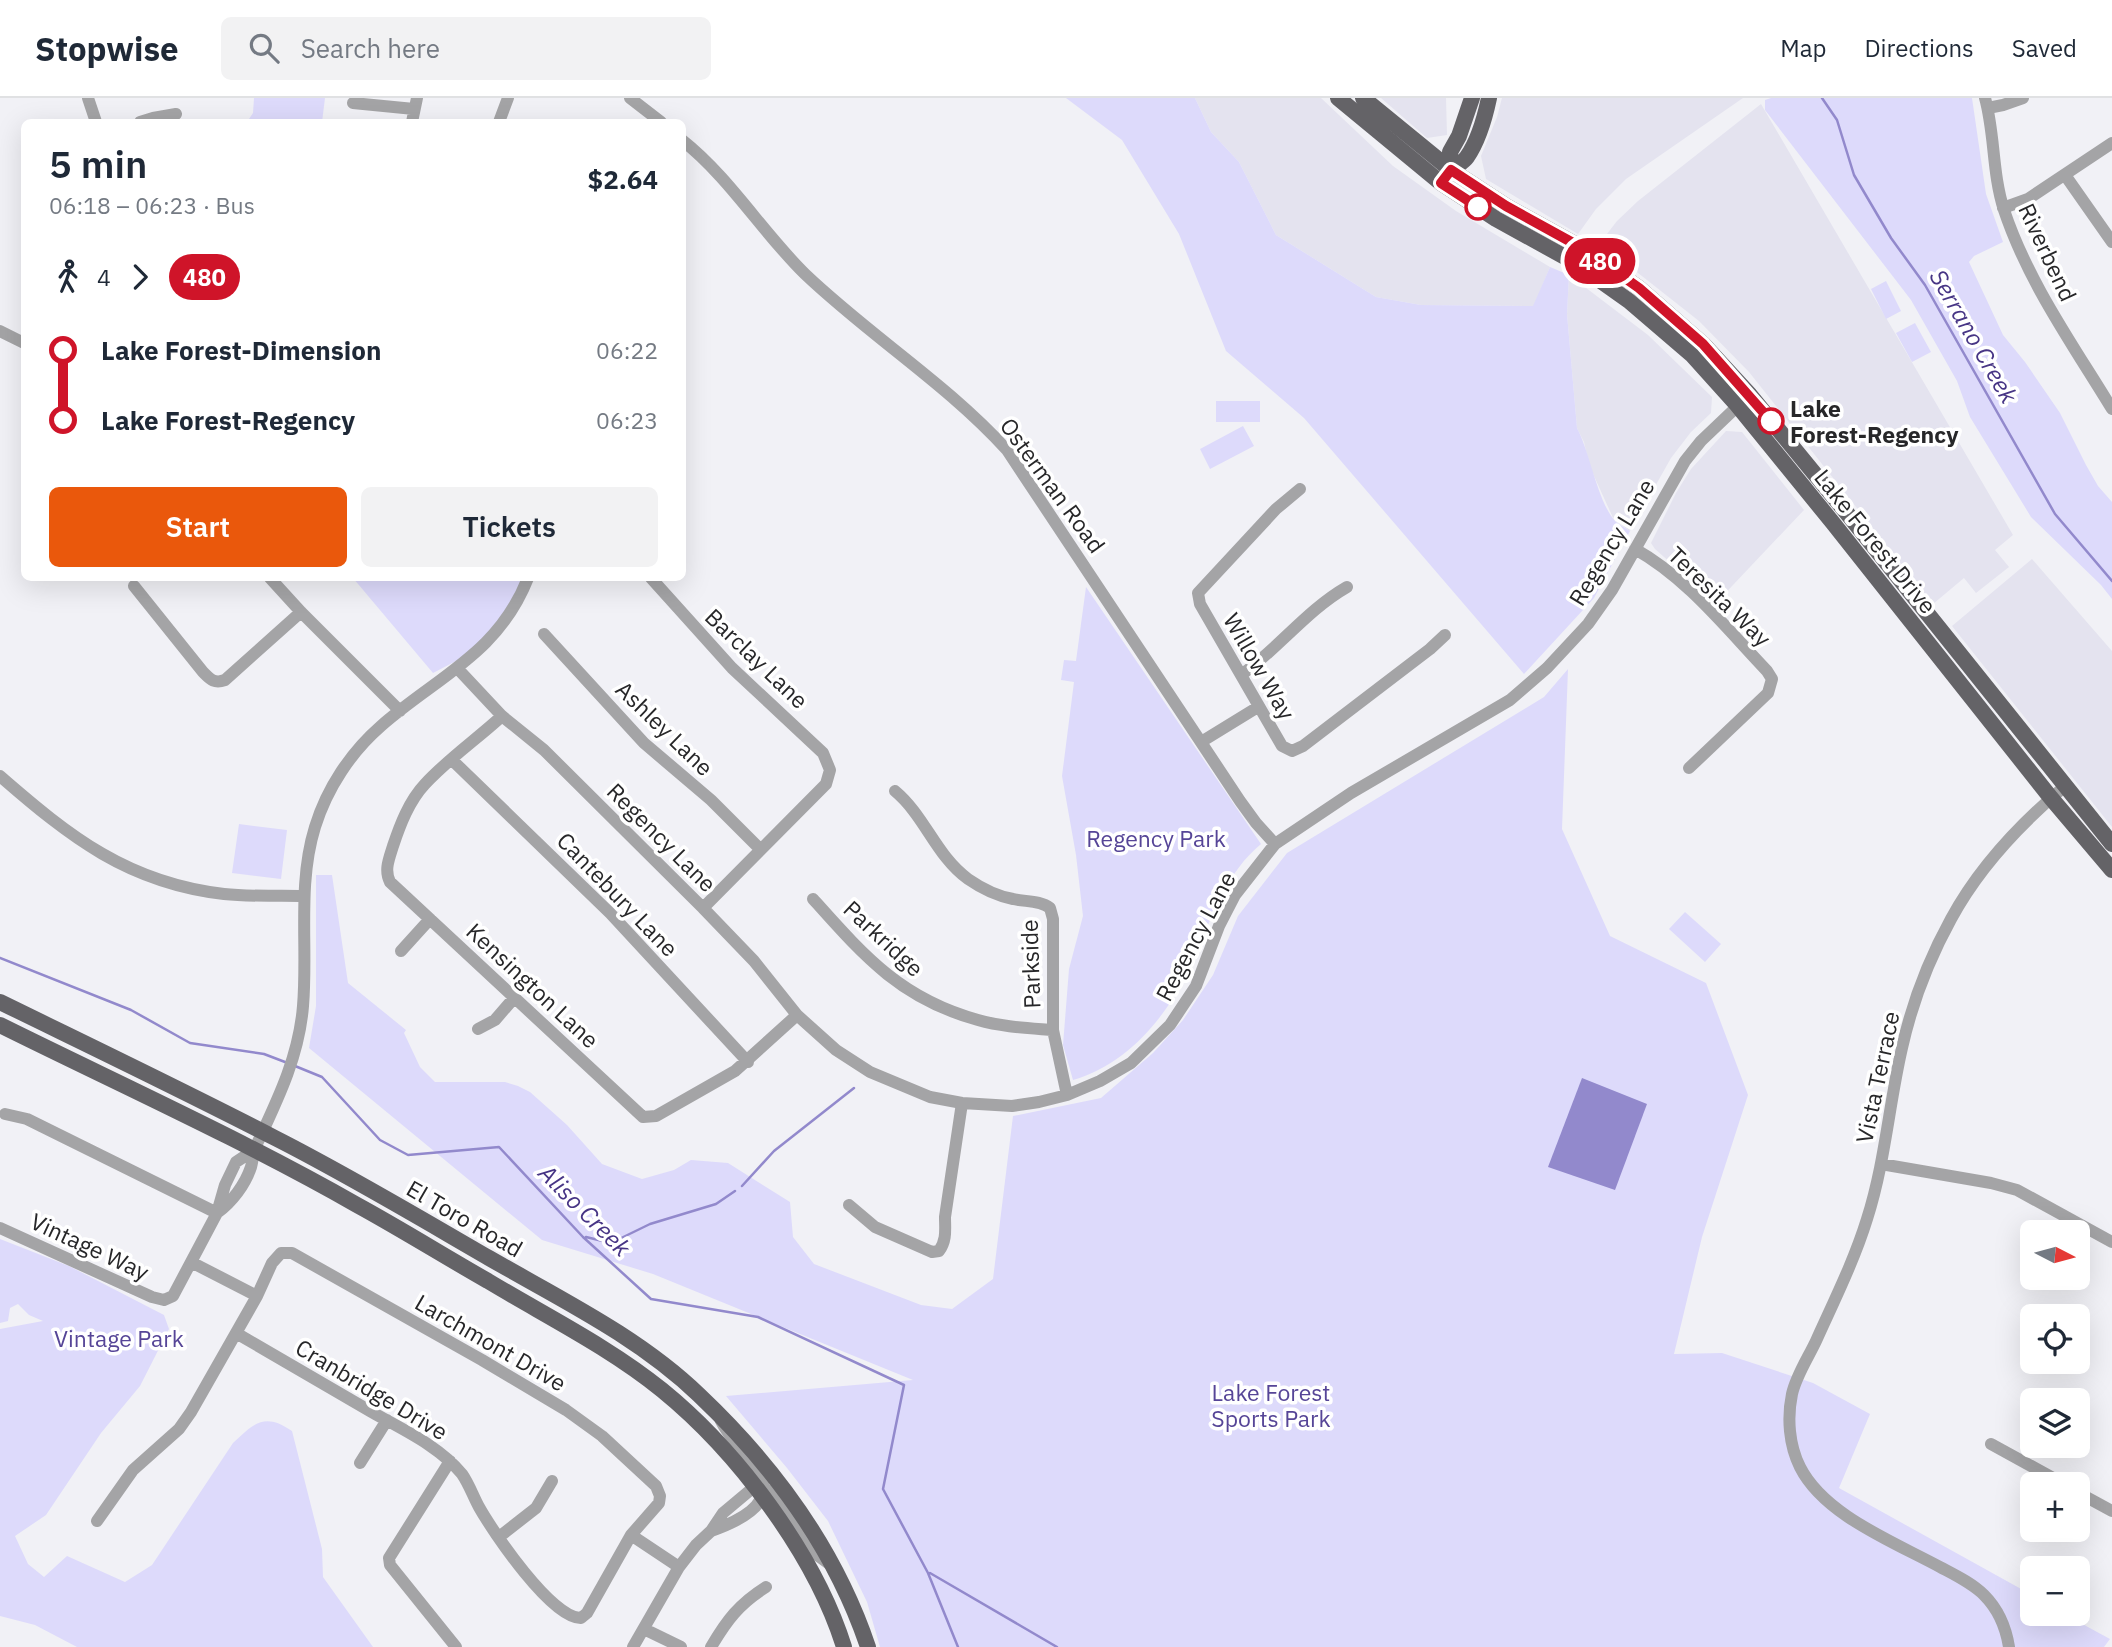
<!DOCTYPE html>
<meta charset="utf-8">
<style>
:root{--surface:#fff;--page:#f2f2f3;--text:#1f2937;--muted:#747a83;--line:#e0e1e3;--accent:#ea580c}
body{margin:0;font-family:"IBM Plex Sans",sans-serif;background:var(--page);color:var(--text);height:100vh;display:flex;flex-direction:column;font-size:26px;white-space:nowrap}
*{box-sizing:border-box;margin:0}
p{font-size:23px;color:var(--muted)}
.icon{flex:none;width:38px;height:38px;fill:none;stroke:currentColor;stroke-width:2;stroke-linecap:round;stroke-linejoin:round}
.map{position:relative;flex:1;overflow:hidden}
.side{position:absolute;left:21px;top:21px;width:665px;height:462px;display:flex;flex-direction:column;background:var(--surface);border-radius:10px;box-shadow:0 7px 28px #0002}
.side>*{flex:none}
.badge{padding:0 14px;border-radius:23px;font-size:24px;line-height:46px}
.needle{width:46px;rotate:96deg}
.tools{position:absolute;left:2020px;top:1122px;display:grid;gap:14px}
.tools a{display:grid;place-items:center;width:70px;height:70px;border-radius:10px;background:var(--surface);box-shadow:0 7px 28px #0002;font-size:35px}
.map>.badge{position:absolute;translate:-50% -50%;box-shadow:0 0 0 4px #fff}
.legs{display:flex;align-items:center;gap:10px;height:77px;padding:0 28px;font-size:23px}
.legs p{margin-inline-start:auto}
.overview{display:flex;align-items:center;justify-content:space-between;height:119px;padding:0 28px}
h1{font-size:38px;font-weight:600;line-height:52px}
.cta{display:flex;gap:14px;margin-top:auto;padding:14px 28px}
.cta a{flex:1;height:80px;border-radius:10px;background:var(--accent);color:#fff;font-size:28px;font-weight:600;line-height:80px;text-align:center}
.cta a+a{background:var(--page);color:var(--text)}
ul{padding:0 28px;list-style:none}
li{display:flex;align-items:center;gap:24px;height:70px;font-size:26px}
li i{display:grid;place-items:center;width:10px;height:100%;margin:0 9px;background:currentColor}
li i::after{content:'';width:18px;height:18px;margin:-9px;border:5px solid;border-radius:50%;background:var(--surface)}
li p{margin-inline-start:auto}
li:first-child i{background:linear-gradient(#0000 50%,currentColor 0)}
li:last-child i{background:linear-gradient(currentColor 50%,#0000 0)}
header{display:flex;align-items:center;gap:42px;box-sizing:border-box;height:98px;padding:0 35px;background:var(--surface);border-bottom:2px solid var(--line)}
header strong{font-size:33px}
nav{display:flex;gap:38px;margin-inline-start:auto;font-size:24px}
.search{width:490px;height:63px;background:var(--page);display:flex;align-items:center;gap:18px;box-sizing:border-box;padding:0 24px;border-radius:10px;color:var(--muted);font-size:26px}
.map>svg:first-child{display:block}
</style>
<header>
<strong>Stopwise</strong>
<div class="search"><svg class="icon" aria-label="search" viewBox="0 0 24 24"><circle cx="10" cy="10" r="6"/><path d="M15 15l6 6"/></svg>Search here</div>
<nav><a>Map</a><a>Directions</a><a>Saved</a></nav>
</header>
<div class="map">
<svg width="2112" height="1549" viewBox="0 0 2112 1549">
<rect width="100%" height="100%" fill="#f1f1f6"/>
<path fill="#e4e3ef" d="M1195,0H1321L1393,68L1456,113L1550,169L1534,208L1421,207L1376,199L1276,137L1239,64L1211,34Z
M1381,0H1446L1447,37L1427,40Z
M1502,0H1743L1626,81L1596,111L1578,136L1486,81L1481,58L1497,19Z
M1761,6L2013,437L1995,452L2009,469L1976,495L1964,480L1933,506L1749,274L1699,223L1600,145L1617,123L1638,103Z
M1569,177L1648,237L1712,299L1711,315L1691,334L1671,360L1630,433L1614,422L1589,367L1584,344L1577,330L1567,216Z
M1726,333L1742,334L1804,412L1716,505L1655,451L1651,445L1676,395L1691,371Z
M2032,461L2112,553V729L1952,528Z"/>
<path fill="#dddafb" d="M254,0H325L322,24H247L253,15Z
M1066,0H1195L1211,34L1239,64L1276,137L1376,199L1421,207L1533,208L1550,169L1569,177L1567,216L1577,330C1590,354 1598,406 1616,424C1620,427 1625,430 1630,433L1594,500L1524,576L1304,320L1226,253L1179,136L1122,42Z
M1771,0H1972L1986,96L2003,144L1974,158L1969,164L2003,237L2025,264L2060,315L2086,367L2098,388L2112,404V501L2101,487L2031,419L1970,319L1957,283L1911,202L1765,12V2Z
M1886,183L1901,213L1886,221L1871,191Z
M1915,225L1931,254L1912,264L1896,235Z
M1216,303H1260V324H1216Z
M1243,328L1254,348L1210,371L1200,351Z
M353,480H528L483,549L433,575Z
M1086,489L1261,746C1227,774 1213,816 1196,856C1173,911 1132,965 1073,982L1063,947L1069,871L1083,818L1076,757L1062,678L1074,584L1061,582L1064,562L1076,563Z
M1568,571L1562,731L1610,838L1706,885L1748,997L1702,1139L1674,1256L1722,1255L1813,1285L1870,1316L1839,1390L2032,1497V1516H2064L2110,1541L2104,1549H880L867,1504L828,1423L787,1370L726,1298L913,1282L653,1176L542,1142L309,950L316,908V777H332L348,885L406,932L404,935L420,969L435,984H505L518,988L530,994L567,1027L602,1066L642,1081L674,1072L691,1062L728,1065L790,1104L793,1139L814,1166L921,1207L952,1211L993,1181L1013,1018L1101,1000L1153,955L1183,922L1213,877L1238,818L1287,755L1544,599Z
M239,726L287,732L281,781L232,775Z
M1685,814L1721,846L1705,864L1669,831Z
M0,1141L69,1168L164,1217L169,1231L140,1288L101,1335L46,1417L15,1438L28,1466L44,1479L67,1458L125,1484L152,1467L233,1345C254,1325 265,1314 292,1333L322,1451L323,1479L373,1549H77L35,1527L0,1518V1231L43,1223L29,1217L18,1206L10,1210L8,1223L0,1225Z"/>
<path fill="#9289cc" d="M1582,980L1647,1006L1615,1092L1548,1069Z"/>
<g fill="none" stroke-linecap="round" stroke-linejoin="round">
<path stroke="#9289cc" stroke-width="2.5" d="M1822,0L1837,22L1854,77L1891,140L1925,187L2055,416L2112,483
M0,860L131,912L190,945L264,956L285,964
M295,968L322,979L380,1042L408,1057L499,1049L583,1139L651,1201L758,1219L904,1287L883,1391L928,1475L958,1549
M742,1088L774,1053L854,990
M586,1139L611,1145L650,1126L716,1106L735,1093
M930,1475L1057,1549"/>
<path stroke="#a4a4a6" stroke-width="12" d="M88,0L96,24
M630,0L661,24
M1985,0C1995,36 1992,75 2004,112C2028,184 2073,247 2112,311
M353,5L414,11
M1988,10L2003,7L2023,0
M140,24L153,20L176,16
M412,24L417,0
M499,24L508,0
M682,42C730,80 762,134 805,176C870,238 947,286 1007,352L1240,703L1256,725L1275,746
M2065,77L2112,144
M2003,110L2028,101L2112,45
M0,233L24,245
M1300,391L1276,411L1198,495L1200,506L1282,648L1292,653L1303,648L1430,551L1445,537
M1635,451C1687,480 1726,530 1767,573L1772,581L1768,595L1689,670
M270,480L301,514L400,613
M651,480L732,570L823,655L830,672L826,686L703,810
M134,488L203,574C210,581 214,586 225,582L301,514
M544,536L644,645L711,702L760,751
M458,571L502,618L544,652L703,810L754,863L797,917L836,952L870,974L930,999L962,1005L1012,1008L1039,1004L1067,997L1100,983L1131,965L1170,927L1196,888L1219,828L1235,797L1275,746L1351,695L1510,602L1547,570L1588,526L1612,492L1685,363L1701,343L1743,303
M1241,577C1279,550 1307,512 1347,489
M502,618C477,641 448,661 425,686C409,703 400,727 393,748C389,761 384,772 390,784L643,1019L656,1018L735,973L797,917
M1201,644L1258,609
M452,662L610,815L748,964
M0,678C70,739 128,785 224,796C250,799 278,797 304,798
M895,693C925,718 936,758 968,781C981,790 997,798 1013,801C1025,804 1040,802 1050,810L1053,821V932L1067,997
M813,801C864,858 901,901 978,922C1002,929 1028,930 1053,932
M401,853L430,821
M478,931L495,922L514,900
M5,1016L27,1021L217,1115
M1881,1066L1991,1085L2017,1092L2112,1144
M849,1107L875,1129L932,1154L939,1153C947,1142 945,1131 945,1119L962,1005
M217,1115C232,1104 245,1087 251,1069C253,1062 253,1055 256,1048C277,1003 299,959 303,908C308,849 297,787 315,729C327,690 351,654 381,628C438,578 498,556 528,480
M0,1130L152,1199L164,1202L173,1198L217,1115L225,1087L236,1064L254,1052
M191,1164L257,1198
M1991,1346L2064,1386
M450,1363L389,1460L390,1467L456,1549
M360,1365L387,1322
M2077,1394L2112,1413
M97,1423L133,1372L179,1331L191,1314L257,1198L272,1165L281,1155H292L482,1262L566,1312L602,1338L656,1388L660,1398L659,1405L631,1437L587,1515L581,1520C552,1521 493,1434 479,1409C473,1398 469,1386 462,1376C438,1347 401,1331 370,1313C325,1287 281,1261 236,1235
M711,1433C734,1425 777,1407 760,1376C749,1356 731,1344 721,1323
M631,1437L679,1469
M499,1439L536,1410L552,1383
M644,1531L681,1549
M633,1549L679,1469L696,1447L711,1433L723,1415L754,1389L771,1393L785,1408L814,1455L832,1468
M711,1549C727,1522 739,1506 766,1489
M2009,1549C2006,1530 1999,1512 1984,1497C1972,1485 1955,1477 1940,1469C1894,1444 1824,1417 1800,1369C1789,1347 1787,1320 1792,1296C1796,1278 1808,1260 1816,1243C1834,1203 1854,1163 1867,1121C1885,1065 1889,1006 1902,950C1912,905 1929,861 1951,821C1978,771 2020,726 2064,689"/>
<path stroke="#646367" stroke-width="16" d="M1338,0L1441,85L1496,121L1574,164L1629,203L1692,257L1737,307L1833,425L2051,700L2112,772
M1363,0L1451,72L1506,108L1584,151L1639,190L1703,246L1750,297L1846,414L2112,746
M1451,72L1450,54L1459,38L1472,0
M1447,77C1452,69 1462,66 1467,59C1478,43 1485,19 1489,0
M0,904C92,949 184,993 275,1040C348,1077 418,1119 489,1160C560,1201 639,1239 699,1297C773,1367 835,1451 868,1549
M0,927C119,986 241,1041 357,1107C401,1131 444,1158 488,1183C546,1218 609,1249 662,1292C737,1353 815,1456 844,1549"/>
</g>
<g fill="none" stroke-linecap="round" stroke-linejoin="round">
<defs>
<path id="line-1" d="M1478,109L1441,85L1451,72L1506,108L1584,151L1639,190L1703,246L1771,323"/>
</defs>
<use href="#line-1" stroke="#fff" stroke-width="16"/>
<use href="#line-1" stroke="#cf1429" stroke-width="10"/>
</g>
<g fill="#fff" stroke="#cf1429" stroke-width="3.5">
<circle cx="1478" cy="109" r="12"/>
<circle cx="1771" cy="323" r="12"/>
</g>
<g text-anchor="middle" dominant-baseline="central" stroke-width="7" stroke-linejoin="round" paint-order="stroke">
<g font-size="23" fill="#272729" stroke="#fff">
<text transform="translate(2048 154) rotate(65)">Riverbend</text>
<text transform="translate(1053 387) rotate(54)">Osterman Road</text>
<text transform="translate(1876 443) rotate(51)">Lake Forest Drive</text>
<text transform="translate(1611 444) rotate(-59)">Regency Lane</text>
<text transform="translate(1720 498) rotate(44)">Teresita Way</text>
<text transform="translate(757 560) rotate(44)">Barclay Lane</text>
<text transform="translate(1260 568) rotate(60)">Willow Way</text>
<text transform="translate(665 630) rotate(44)">Ashley Lane</text>
<text transform="translate(662 739) rotate(45)">Regency Lane</text>
<text transform="translate(618 796) rotate(46)">Cantebury Lane</text>
<text transform="translate(1195 838) rotate(-62)">Regency Lane</text>
<text transform="translate(884 840) rotate(43)">Parkridge</text>
<text transform="translate(1030 866) rotate(-92)">Parkside</text>
<text transform="translate(533 887) rotate(43)">Kensington Lane</text>
<text transform="translate(1877 979) rotate(-78)">Vista Terrace</text>
<text transform="translate(465 1120) rotate(30)">El Toro Road</text>
<text transform="translate(90 1148) rotate(25)">Vintage Way</text>
<text transform="translate(491 1244) rotate(30)">Larchmont Drive</text>
<text transform="translate(372 1291) rotate(31)">Cranbridge Drive</text>
</g>
<g font-size="23" font-weight="bold" fill="#272729" stroke="#fff" text-anchor="start">
<text x="1790" y="310">Lake<tspan x="1790" dy="26">Forest-Regency</tspan></text>
</g>
<g font-size="23" fill="#564597" stroke="#fff">
<text x="1156" y="740">Regency Park</text>
<text x="119" y="1240">Vintage Park</text>
<text x="1271" y="1294">Lake Forest<tspan x="1271" dy="26">Sports Park</tspan></text>
</g>
<g font-size="24" font-style="italic" fill="#473585" stroke="#fff">
<text transform="translate(1974 238) rotate(60)">Serrano Creek</text>
<text transform="translate(585 1112) rotate(45)">Aliso Creek</text>
</g>
</g>
</svg>
<div class="tools">
<a><svg class="needle" viewBox="-14 -14 28 28"><path d="M0-13l5 13h-10z" fill="#e53935"/><path d="M0 13l5-13h-10z" fill="#747a83"/></svg></a>
<a><svg class="icon" aria-label="locate" viewBox="0 0 24 24"><circle cx="12" cy="12" r="6"/><path d="M12 2v4M12 18v4M2 12h4M18 12h4"/></svg></a>
<a><svg class="icon" aria-label="layers" viewBox="0 0 24 24"><path d="M12 4l9 5-9 5-9-5zM3 14l9 5 9-5"/></svg></a>
<a>+</a>
<a>−</a>
</div>
<b class="badge" style="left:1600px;top:163px;background:#cf1429;color:#fff">480</b>
<section class="side">
<div class="overview"><div><h1>5 min</h1><p>06:18 – 06:23 · Bus</p></div><b>$2.64</b></div>
<div class="legs"><svg class="icon" aria-label="walk" viewBox="0 0 24 24"><circle cx="13" cy="4" r="2"/><path d="M13 8l-2 6 4 7M11 14l-3 7M7 12l3-4h3l4 4"/></svg>4<svg class="icon" aria-label="forward" viewBox="0 0 24 24"><path d="M9 5l7 7-7 7"/></svg><b class="badge" style="background:#cf1429;color:#fff">480</b></div>
<ul>
<li><i style="color:#cf1429"></i><b>Lake Forest-Dimension</b><p>06:22</p></li>
<li><i style="color:#cf1429"></i><b>Lake Forest-Regency</b><p>06:23</p></li>
</ul>
<div class="cta"><a>Start</a><a>Tickets</a></div>
</section>
</div>
